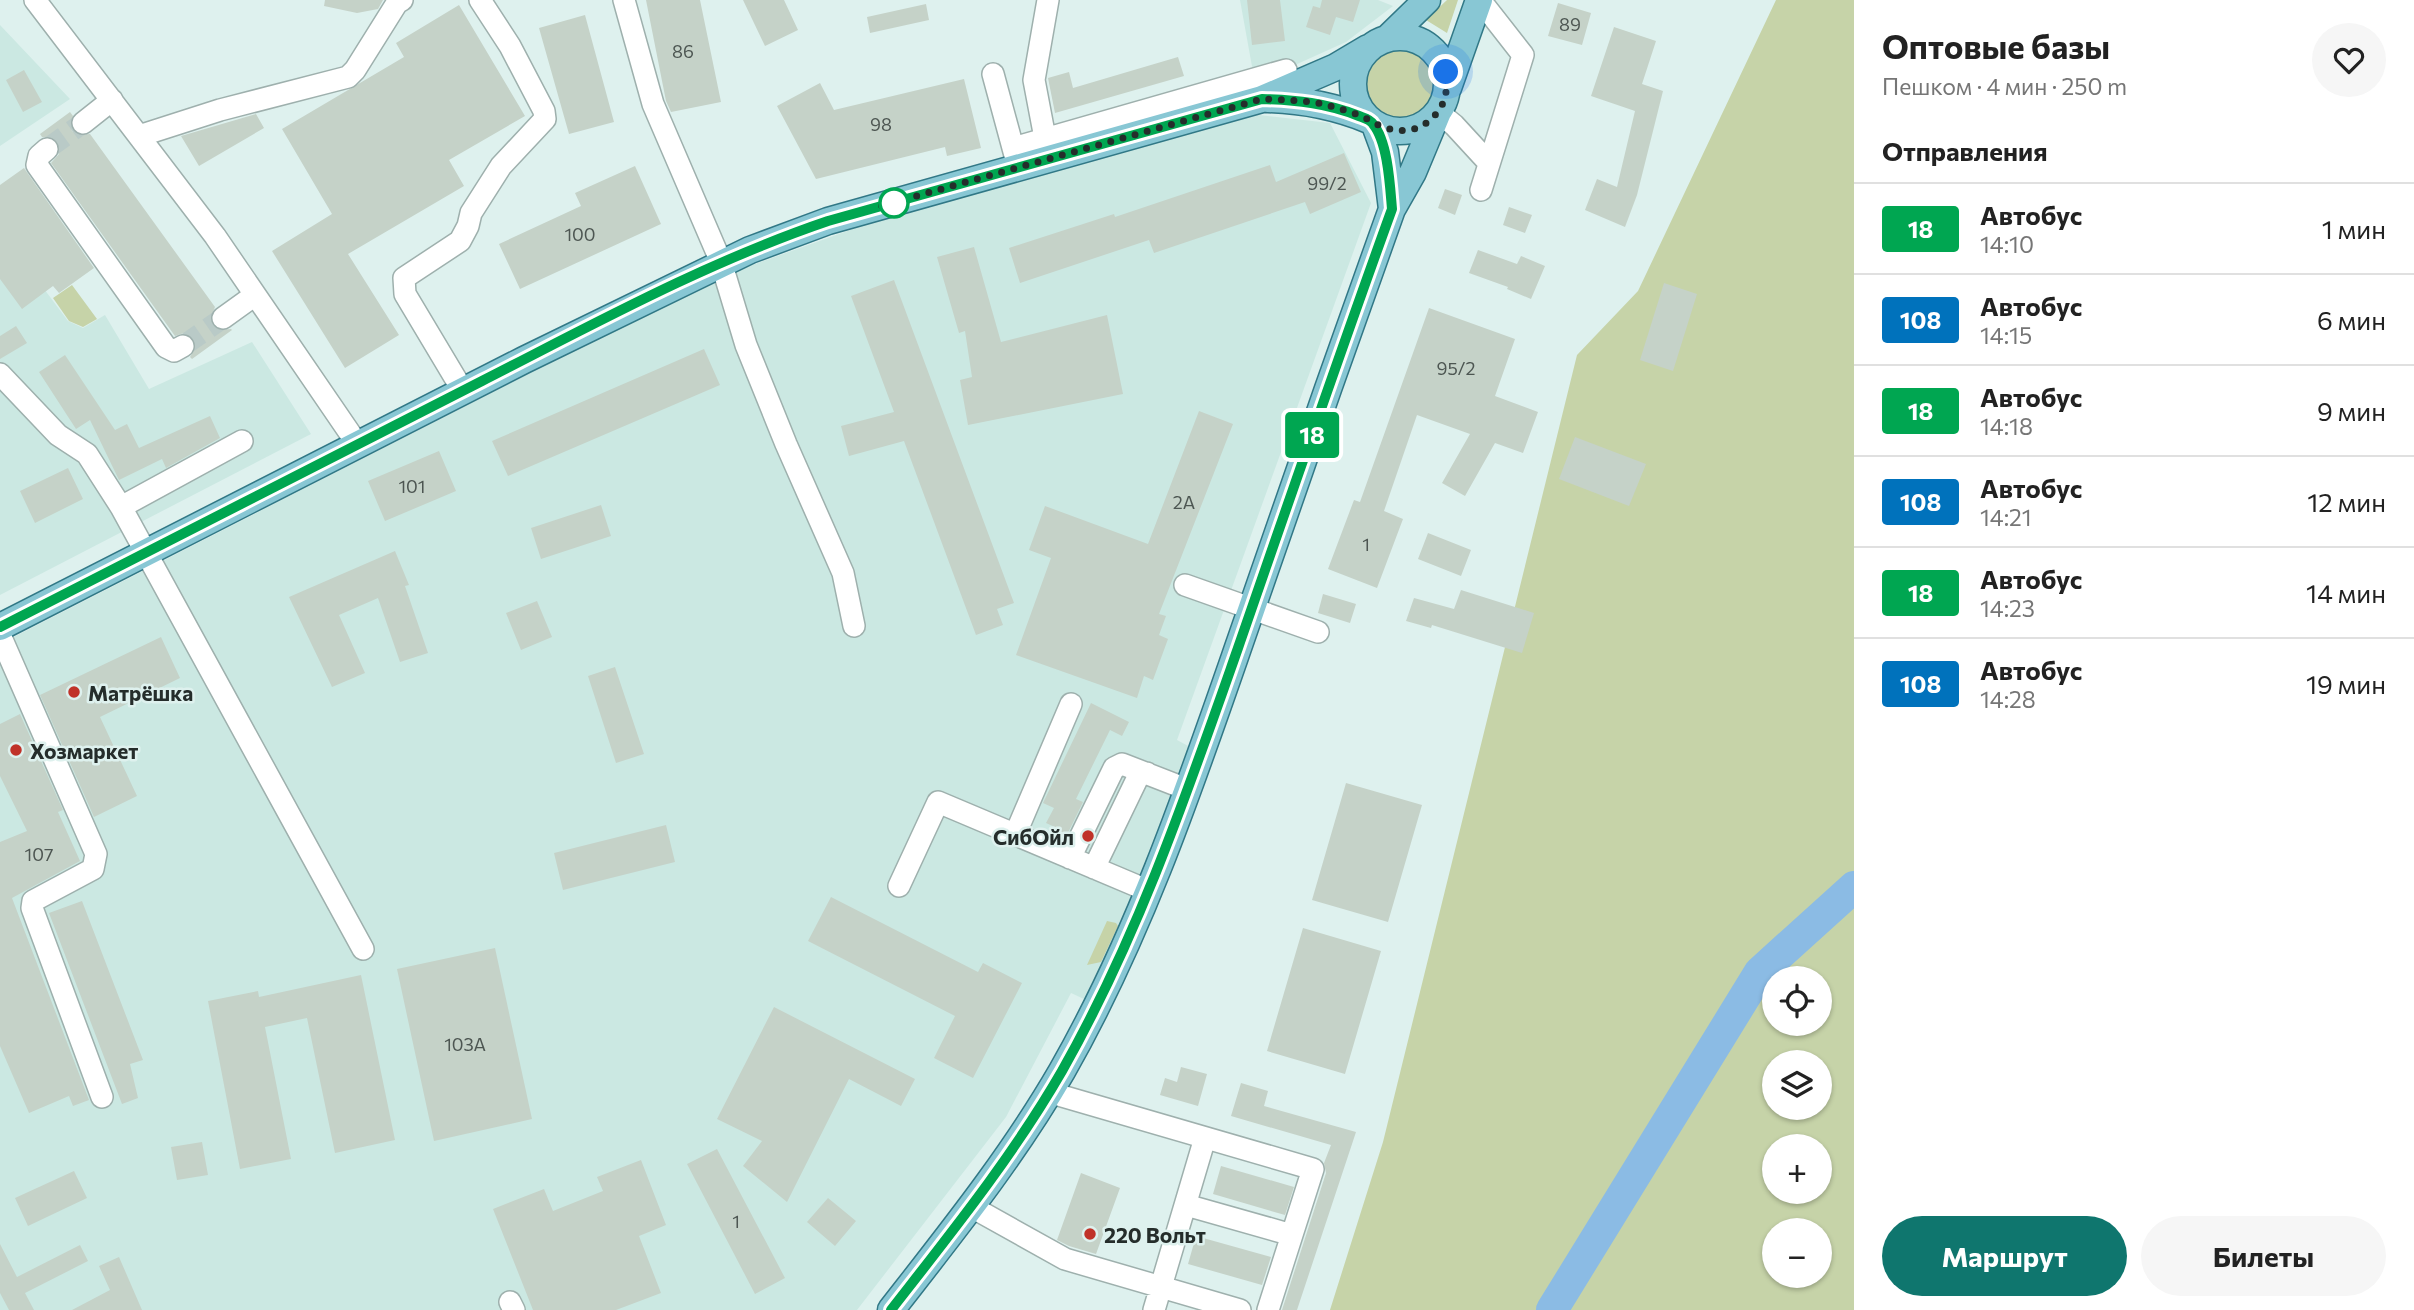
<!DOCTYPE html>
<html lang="ru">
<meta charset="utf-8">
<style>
:root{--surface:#fff;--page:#f6f6f6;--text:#222;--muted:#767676;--line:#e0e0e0;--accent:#0f766e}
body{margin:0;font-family:Commissioner,sans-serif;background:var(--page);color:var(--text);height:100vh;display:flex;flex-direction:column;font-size:26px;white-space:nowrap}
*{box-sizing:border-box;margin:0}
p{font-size:23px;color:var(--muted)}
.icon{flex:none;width:38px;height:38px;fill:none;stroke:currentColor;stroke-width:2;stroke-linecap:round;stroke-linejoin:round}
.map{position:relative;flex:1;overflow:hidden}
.sheet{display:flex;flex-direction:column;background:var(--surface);width:560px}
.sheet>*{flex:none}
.badge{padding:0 14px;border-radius:5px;font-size:24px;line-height:46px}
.fabs{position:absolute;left:1762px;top:966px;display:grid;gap:14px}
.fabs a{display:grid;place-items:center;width:70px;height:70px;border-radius:50%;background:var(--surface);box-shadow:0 2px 5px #0004;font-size:35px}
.you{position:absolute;width:35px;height:35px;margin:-18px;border:5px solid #fff;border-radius:50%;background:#1a73e8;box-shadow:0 0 0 10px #1a73e833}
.map>.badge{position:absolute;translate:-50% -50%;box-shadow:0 0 0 4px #fff}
h2{padding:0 28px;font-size:26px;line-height:63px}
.round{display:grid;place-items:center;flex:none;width:74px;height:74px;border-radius:37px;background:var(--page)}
.headline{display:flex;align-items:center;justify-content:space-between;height:119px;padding:0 28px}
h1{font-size:33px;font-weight:700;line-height:52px}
.button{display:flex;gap:14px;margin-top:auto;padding:14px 28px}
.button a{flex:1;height:80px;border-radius:42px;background:var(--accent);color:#fff;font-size:28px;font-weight:700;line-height:80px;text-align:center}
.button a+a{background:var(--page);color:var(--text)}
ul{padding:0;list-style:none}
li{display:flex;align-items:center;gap:21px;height:91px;padding:0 28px;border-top:2px solid var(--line)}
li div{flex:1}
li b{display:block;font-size:26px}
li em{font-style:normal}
li .badge{min-width:77px;font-weight:700;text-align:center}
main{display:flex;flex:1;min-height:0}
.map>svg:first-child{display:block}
</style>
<main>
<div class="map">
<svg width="1854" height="1310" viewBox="0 0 1854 1310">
<rect width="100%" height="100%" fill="#def1ee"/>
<path fill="#cbe8e2" d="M1240,0H1378L1393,6L1346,42L1255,83Z
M0,25L70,99L0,146Z
M1241,113L1330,123L1371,203L1177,740L1190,747L1176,786L1138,884L1102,964L1084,999L1071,993L1006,1117L857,1310H0V644L716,278L881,219Z
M0,230L68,321L83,328L105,315L149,389L252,342L311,434L0,595Z"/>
<path fill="#c6d3a8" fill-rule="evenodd" d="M1447,0H1458L1447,33L1426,20Z
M1776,0H1854V1310H1330L1383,1142L1577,355L1638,291ZM1774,978H1820V1024H1774ZM1774,1062H1820V1108H1774ZM1774,1146H1820V1192H1774ZM1774,1230H1820V1276H1774Z
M1365 86a35 35 0 1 1 70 0a35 35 0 1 1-70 0Z
M72,285L97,319L83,327L69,321L53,298Z
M1107,921L1116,923L1118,926L1101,962L1087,965Z"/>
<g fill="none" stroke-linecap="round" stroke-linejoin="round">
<path stroke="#8bbbe4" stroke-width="32" d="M1552,1310L1760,972L1854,887"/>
</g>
<path fill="#c5d2c8" d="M325,0H383L378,9L357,13L324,6Z
M646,0H700L721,102L671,112L666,101Z
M743,0H784L798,30L765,46Z
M1247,0H1280L1285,41L1252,45Z
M1322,0H1360L1353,22L1336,17L1330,35L1306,27L1313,6L1320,8Z
M1558,3L1591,13L1582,45L1548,36Z
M926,4L929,20L870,33L867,17Z
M459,5L525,116L449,160L464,186L348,254L399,335L345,368L272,251L332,214L282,129L404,57L396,43Z
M585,15L614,122L569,134L539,28Z
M1614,27L1656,41L1642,84L1663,91L1637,195L1625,227L1585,210L1597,179L1617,187L1635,111L1591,96Z
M1178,57L1184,76L1055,113L1048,78L1069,72L1073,88Z
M24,70L42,102L23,112L6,80Z
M964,79L981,148L947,156L945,147L816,179L777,106L820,83L834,110Z
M70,112L73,116L70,124L72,131L79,135L90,134L215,307L210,319L213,326L218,330L231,329L232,330L192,359L190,357L196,347L194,339L184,333L175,336L51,163L59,154L60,146L52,137H42L40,134Z
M256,114L264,128L199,166L181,136Z
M1344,153L1361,192L1310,214L1305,202L1154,253L1149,240L1020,283L1009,248L1114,214L1115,217L1270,165L1276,182Z
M635,166L661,224L520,289L499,244L581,206L575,193Z
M24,168L94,268L59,293L53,286L22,309L0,279V185Z
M1445,189L1462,195L1455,215L1438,208Z
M1509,207L1532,215L1525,233L1503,225Z
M974,247L1001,342L1107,315L1123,394L968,425L960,380L972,377L965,331L959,333L937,257Z
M1478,250L1517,264L1521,256L1545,266L1531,299L1507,289L1508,287L1469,273Z
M894,280L1014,603L997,609L1003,625L976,635L904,441L849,456L841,426L894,412L851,296Z
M1664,283L1697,294L1673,371L1640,360Z
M1429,308L1515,339L1495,396L1538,412L1523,453L1495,443L1465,496L1442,483L1470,434L1417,415L1384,511L1403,519L1377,588L1328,569L1354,500L1360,502Z
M16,326L27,343L0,359V336Z
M704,349L720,385L508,476L492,441Z
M65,355L115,430L127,424L139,448L210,416L220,438L166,468L162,459L119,480L90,420L76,429L39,372Z
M1199,411L1233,424L1159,614L1166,616L1159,635L1168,639L1153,680L1144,676L1137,698L1016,655L1051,558L1029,550L1045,506L1148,544Z
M1575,437L1646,464L1629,506L1559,479Z
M439,451L456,491L385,521L368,481Z
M68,468L83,499L35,523L20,491Z
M601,505L611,536L541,559L531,528Z
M1428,533L1471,550L1461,576L1418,559Z
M395,551L409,585L405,586L428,653L400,662L378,598L339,615L365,673L332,687L289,597Z
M1461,590L1534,613L1522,653L1432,625L1431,628L1406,621L1414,598L1454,609Z
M1323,594L1356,604L1350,623L1318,613Z
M537,601L552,637L521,650L506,613Z
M161,637L180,678L100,717L137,796L94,817L40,695Z
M615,667L644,754L616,763L588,676Z
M1091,703L1129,722L1122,736L1110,730L1076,799L1083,802L1064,841L1053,836L1057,828L1046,823L1054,808L1043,803Z
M20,714L63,810L58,812L80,861L12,898L89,1100L73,1106L69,1096L29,1113L0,1046V842L27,831L0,776V724Z
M1346,783L1422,805L1388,922L1312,900Z
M666,825L675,862L563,890L554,853Z
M831,897L978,972L983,963L1022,983L973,1078L934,1058L955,1016L808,941Z
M82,901L143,1060L130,1064L138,1098L122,1104L49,913Z
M1303,928L1381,951L1345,1074L1267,1051Z
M495,948L532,1119L434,1141L397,969Z
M361,975L395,1140L335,1153L307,1018L265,1027L291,1159L240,1169L208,1001L258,991L259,997Z
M774,1007L915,1079L901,1106L849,1079L787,1202L743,1166L762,1141L717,1119Z
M1181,1067L1207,1074L1198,1106L1160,1095L1165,1078L1177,1082Z
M1241,1083L1268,1091L1264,1106L1356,1132L1297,1310H1282L1326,1173L1324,1163L1331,1145L1231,1116Z
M202,1142L208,1175L177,1180L171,1147Z
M717,1149L785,1278L755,1294L687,1164Z
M641,1160L666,1225L639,1236L661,1293L616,1310H533L493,1209L544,1189L553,1211L603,1191L597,1177Z
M1221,1166L1294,1187L1285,1215L1213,1194Z
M74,1171L87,1198L28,1226L15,1198Z
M1081,1173L1120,1188L1096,1254L1069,1246L1057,1240Z
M828,1198L856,1221L835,1246L807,1222Z
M1196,1236L1271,1257L1262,1285L1188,1264Z
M0,1244L17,1277L80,1245L88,1261L25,1293L34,1310H9L0,1293Z
M119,1257L142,1310H72L110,1290L99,1266Z"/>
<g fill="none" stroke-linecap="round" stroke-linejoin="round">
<path stroke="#b9cac7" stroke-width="21" stroke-dasharray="21 10" stroke-linecap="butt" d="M47,149L83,123
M183,346L223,318"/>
<defs>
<path id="minor" d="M35,0L215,236L358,445
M624,0L653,104L721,262L746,345L786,444L843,573L854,626
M1480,0L1523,55L1481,190
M993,74L1016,159
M1438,112L1454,125L1489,163
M83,123L112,100
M139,136L220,110L348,77L355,70L397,3L402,0
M1045,138L1034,80L1048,0
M1013,148L1286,70
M47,149L39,156L37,165L166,347L174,351L183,346
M223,318L255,295
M0,374L58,435L87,454L121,507L363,949
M463,391L405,294L404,278L460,241L468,226L471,213L501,166L545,119L544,111L510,46L480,0
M121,507L242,441
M1185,585L1318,632
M0,635L96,854L93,869L33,901L32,908L102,1097
M1015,835L1071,704
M1070,858L1114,768L1122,764L1189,790
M1094,868L1139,775L1147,773
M899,886L938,802L1149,891
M1048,1092L1313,1169L1268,1310
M1186,1205L1292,1235
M970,1206L1065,1259L1240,1310
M510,1302L514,1310
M1154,1310L1205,1138"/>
<path id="major" d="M1353 84a47 47 0 1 1 94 0a47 47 0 1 1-94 0Z
M1389,37L1427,0
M1448,88L1479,0
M1268,99C1304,100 1335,106 1369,120
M1375,125L1385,152L1392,209
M0,627L524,360L750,250L828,221L1262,99L1336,67L1368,48
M891,1310C951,1233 1013,1156 1062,1071C1139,936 1189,789 1240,642C1290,497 1340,353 1392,209L1413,172L1438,112"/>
</defs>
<use href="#minor" stroke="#9eb0ad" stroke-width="24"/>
<use href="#major" stroke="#317886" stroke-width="29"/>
<use href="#minor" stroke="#fff" stroke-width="21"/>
<use href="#major" stroke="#88c7d4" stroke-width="26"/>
</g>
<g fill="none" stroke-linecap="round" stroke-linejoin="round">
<defs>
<path id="line" d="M0,627C161,545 321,463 482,381C594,324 707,262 828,221L1262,99C1296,100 1327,103 1359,116C1364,118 1370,119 1373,124C1388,142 1390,186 1392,209C1339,355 1289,501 1238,648C1187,793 1138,937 1062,1071C1013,1156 951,1233 891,1310"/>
</defs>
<use href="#line" stroke="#fff" stroke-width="16"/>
<use href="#line" stroke="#00a651" stroke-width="10"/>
<path stroke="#252d2b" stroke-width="7" stroke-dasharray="0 12.6" d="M894,203L881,206L1262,99C1284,100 1306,100 1327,105C1341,109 1356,113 1369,120C1389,132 1414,137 1433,117C1446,105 1448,89 1446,72"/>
</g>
<circle fill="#fff" stroke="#00a651" stroke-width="3.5" cx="894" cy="203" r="14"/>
<g fill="#c03229" stroke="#def1ee" stroke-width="2.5">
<circle cx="74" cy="692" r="7"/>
<circle cx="16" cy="750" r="7"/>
<circle cx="1088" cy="836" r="7"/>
<circle cx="1090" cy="1234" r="7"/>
</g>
<g text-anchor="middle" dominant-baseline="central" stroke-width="5" stroke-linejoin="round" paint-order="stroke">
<g font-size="18" fill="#4d5652">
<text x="1570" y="24">89</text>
<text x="683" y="51">86</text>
<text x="881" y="124">98</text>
<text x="1327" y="183">99/2</text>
<text x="580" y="234">100</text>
<text x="1456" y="368">95/2</text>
<text x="412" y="486">101</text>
<text x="1184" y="502">2А</text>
<text x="1366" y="544">1</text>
<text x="39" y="854">107</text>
<text x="465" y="1044">103А</text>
<text x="736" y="1221">1</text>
</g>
<g font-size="21" font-weight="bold" fill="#252d2b" stroke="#def1ee" text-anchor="start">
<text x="88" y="692">Матрёшка</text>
<text x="30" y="750">Хозмаркет</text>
<text x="1074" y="836" text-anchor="end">СибОйл</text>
<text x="1104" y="1234">220 Вольт</text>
</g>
</g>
</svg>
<div class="fabs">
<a><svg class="icon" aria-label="locate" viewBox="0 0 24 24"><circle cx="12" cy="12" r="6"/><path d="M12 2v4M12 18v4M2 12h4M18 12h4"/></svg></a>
<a><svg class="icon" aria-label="layers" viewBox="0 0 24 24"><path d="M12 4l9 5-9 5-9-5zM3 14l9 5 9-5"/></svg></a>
<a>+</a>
<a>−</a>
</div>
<div class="you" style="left:1446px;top:72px"></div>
<b class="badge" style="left:1312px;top:435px;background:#00a651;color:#fff">18</b>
</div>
<section class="sheet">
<div class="headline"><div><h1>Оптовые базы</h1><p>Пешком · 4 мин · 250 m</p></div><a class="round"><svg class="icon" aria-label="heart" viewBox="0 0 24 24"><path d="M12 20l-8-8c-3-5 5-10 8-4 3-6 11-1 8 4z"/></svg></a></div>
<h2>Отправления</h2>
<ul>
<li><span class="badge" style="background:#00a651;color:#fff">18</span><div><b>Автобус</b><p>14:10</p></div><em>1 мин</em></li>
<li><span class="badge" style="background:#0072bc;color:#fff">108</span><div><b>Автобус</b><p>14:15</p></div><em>6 мин</em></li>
<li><span class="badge" style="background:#00a651;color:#fff">18</span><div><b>Автобус</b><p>14:18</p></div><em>9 мин</em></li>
<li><span class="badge" style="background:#0072bc;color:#fff">108</span><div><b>Автобус</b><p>14:21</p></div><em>12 мин</em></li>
<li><span class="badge" style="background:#00a651;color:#fff">18</span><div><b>Автобус</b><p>14:23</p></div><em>14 мин</em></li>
<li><span class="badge" style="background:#0072bc;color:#fff">108</span><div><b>Автобус</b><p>14:28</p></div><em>19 мин</em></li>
</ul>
<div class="button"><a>Маршрут</a><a>Билеты</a></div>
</section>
</main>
